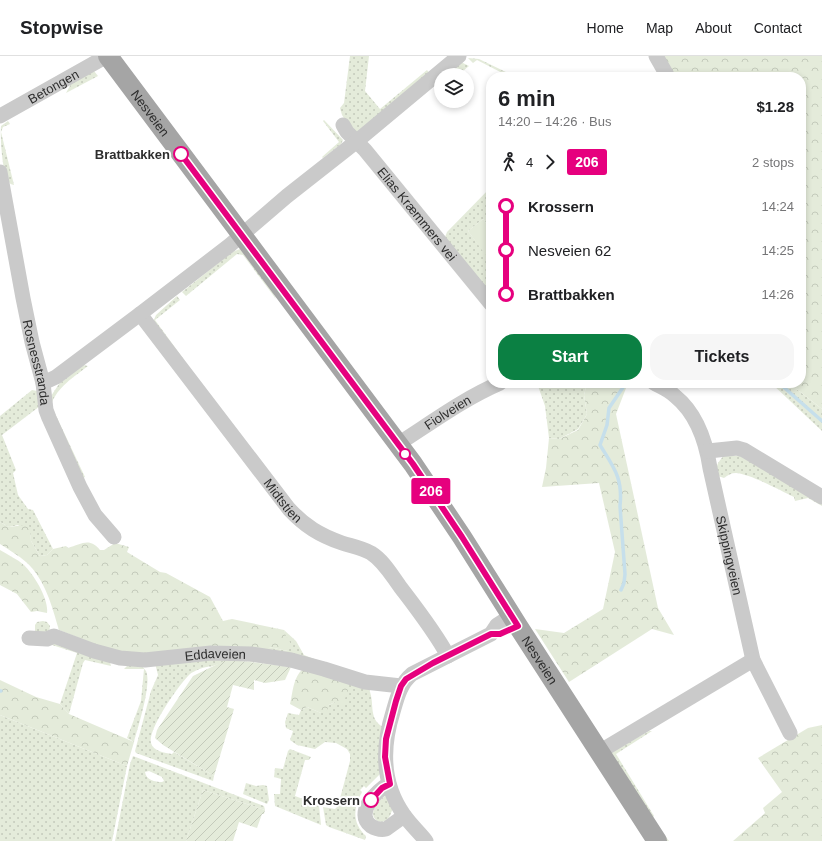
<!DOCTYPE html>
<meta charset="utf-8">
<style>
:root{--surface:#fff;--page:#f6f6f6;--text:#202124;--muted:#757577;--line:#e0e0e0;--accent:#0b8043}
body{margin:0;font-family:Helvetica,sans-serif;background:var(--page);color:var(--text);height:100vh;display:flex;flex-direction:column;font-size:15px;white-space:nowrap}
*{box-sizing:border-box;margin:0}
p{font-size:13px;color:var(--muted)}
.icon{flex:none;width:22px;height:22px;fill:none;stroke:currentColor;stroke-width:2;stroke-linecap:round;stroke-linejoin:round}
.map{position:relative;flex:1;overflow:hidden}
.side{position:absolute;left:486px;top:16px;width:320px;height:316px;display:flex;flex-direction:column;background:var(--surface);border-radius:16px;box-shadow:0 2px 6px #0003}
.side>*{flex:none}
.badge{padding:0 8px;border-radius:3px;font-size:14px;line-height:26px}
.tools{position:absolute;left:434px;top:12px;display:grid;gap:8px}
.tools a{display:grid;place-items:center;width:40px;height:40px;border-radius:50%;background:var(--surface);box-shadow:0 2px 6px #0003;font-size:20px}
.map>.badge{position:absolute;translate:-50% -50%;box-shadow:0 0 0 2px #fff}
.legs{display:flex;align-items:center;gap:6px;height:44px;padding:0 12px;font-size:13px}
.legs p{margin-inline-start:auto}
.head{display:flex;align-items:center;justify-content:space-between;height:68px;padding:0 12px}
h1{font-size:22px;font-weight:700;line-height:30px}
.button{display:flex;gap:8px;margin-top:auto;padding:8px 12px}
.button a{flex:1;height:46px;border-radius:16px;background:var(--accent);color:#fff;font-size:16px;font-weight:700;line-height:46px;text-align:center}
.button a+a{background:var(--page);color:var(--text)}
ul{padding:0 12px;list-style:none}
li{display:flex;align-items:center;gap:14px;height:44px;font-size:15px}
li i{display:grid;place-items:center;width:6px;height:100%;margin:0 5px;background:currentColor}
li i::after{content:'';width:10px;height:10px;margin:-5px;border:3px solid;border-radius:50%;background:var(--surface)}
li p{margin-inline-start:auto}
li:first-child i{background:linear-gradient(#0000 50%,currentColor 0)}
li:last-child i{background:linear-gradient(currentColor 50%,#0000 0)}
header{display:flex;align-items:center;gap:24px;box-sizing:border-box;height:56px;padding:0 20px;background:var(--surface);border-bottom:1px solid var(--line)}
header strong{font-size:19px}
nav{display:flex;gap:22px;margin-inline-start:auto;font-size:14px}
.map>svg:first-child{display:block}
</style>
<header>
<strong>Stopwise</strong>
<nav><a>Home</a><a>Map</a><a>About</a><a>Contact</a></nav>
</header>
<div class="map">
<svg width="822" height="785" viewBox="0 0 822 785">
<defs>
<pattern id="grass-dots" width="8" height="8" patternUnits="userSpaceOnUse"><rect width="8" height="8" fill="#e4ebda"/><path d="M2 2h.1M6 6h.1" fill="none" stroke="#c4cabb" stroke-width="1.8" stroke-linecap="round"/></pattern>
<pattern id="forest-crowns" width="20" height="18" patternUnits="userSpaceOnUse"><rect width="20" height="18" fill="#e4ebda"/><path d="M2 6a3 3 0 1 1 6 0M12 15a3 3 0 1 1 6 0" fill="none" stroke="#c4cabb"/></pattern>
<pattern id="garden-furrows" width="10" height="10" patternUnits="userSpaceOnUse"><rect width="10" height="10" fill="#e4ebda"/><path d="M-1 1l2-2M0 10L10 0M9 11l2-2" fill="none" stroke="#c4cabb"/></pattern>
</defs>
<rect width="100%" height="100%" fill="#fff"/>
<path fill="url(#grass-dots)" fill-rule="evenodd" d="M350,0H369L365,35L380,53L427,14L430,18L356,78L353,76L342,59L340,52L344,47Z
M468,2L479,3L516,21H510L477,4L473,7Z
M461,6L469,10L458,19H445Z
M94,15L98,20L66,37L71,28Z
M324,64L343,84L341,88L323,102L322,101L339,86L323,65Z
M8,65L10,68L3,71L1,76L14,129C11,128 10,128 9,126C2,118 0,80 1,70Z
M491,131V173L483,163L468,175L491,205V217L486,221L491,227V241L445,181L447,176Z
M240,193L272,234L276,243L243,199L237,198L186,240L182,236L232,196Z
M177,240L180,244L155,264L185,305L153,266L156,259Z
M83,309L88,310C74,321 57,331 51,349L85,421L81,423L51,354V340L59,328Z
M537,327H587L584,339L587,358L578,373L559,383L549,382L545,350Z
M771,327H789L822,353V375Z
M32,334L37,335L40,350L2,379L16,414L13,417L18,439L28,453L33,454L53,493L47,499L40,500L31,485L30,477L18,469L9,471L0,466V360Z
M725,399L740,400L822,447V450L808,442L795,445L794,441C780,434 750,418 736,417C731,417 728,419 724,422L718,420C714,412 718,405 725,399Z
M43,565L47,566L50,570L49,577L35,575V569L37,566Z
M284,574L296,585L304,599L347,616L247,591H269L288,595Z
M52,587L110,606L111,610L85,604L83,607L69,658L60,648L77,597L52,589Z
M228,599L293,611L234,604C226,605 220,608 213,610C211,611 209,610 207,611C203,611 194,615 190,618C180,627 147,674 151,687C153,695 165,697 172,698L174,696L214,720L213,725L136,697L135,695L151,635L158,619L155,607Z
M129,608L142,610C142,610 146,615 146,615C152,628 138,671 134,686L127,682L141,645L144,613H124Z
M345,623L368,631C376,646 367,662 383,671L381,717L366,732L364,730L360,734L362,736C353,752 352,767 366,780L365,784L329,771L326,769L323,751L335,753L338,750L350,705V698L347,693L336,687L325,686L315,693L297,689L290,684L293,675L286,672L285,666L288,657L299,659L301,654L307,651L321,657L329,649L335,646Z
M0,659L127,710L112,785H0Z
M649,675H652L616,698L654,760L652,762L669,785H664L611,700L612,696Z
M290,693L311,701L309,704H305L295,740L319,749L321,769L275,750L274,738H280L281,723L274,721L275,712L283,713L288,695Z
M133,700L264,750L265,754L203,734L186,785H115L130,708ZM149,715L162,721L164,725L162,726C155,726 146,724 145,716Z
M246,727L256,730L263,729L267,730L269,744L267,748L243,738Z
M386,739C388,743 391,747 392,751C393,752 392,755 391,757C386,773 367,765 375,751C377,746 382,743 386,739Z"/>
<path fill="url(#forest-crowns)" d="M661,0H822V353L789,327H801V21H673Z
M587,327H628L616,358L658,552L674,579L652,573L569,626L535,573L564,577L603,553L615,496L599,427L542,431L546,412L549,382L559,383L578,374L587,358L584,339Z
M0,466L9,471L24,469L30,471L31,485L40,500L47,499L53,493L66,490L68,492C81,488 90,481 100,494H104L115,487L129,491L127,496L160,516L166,517L210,541L223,565L232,563L284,574L286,580L290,586V591L288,595L269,591H256L127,601L59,574C52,550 45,523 26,506C18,499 9,494 0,488Z
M0,494C8,499 17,503 24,509C34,519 49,543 47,557L37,555L31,556L17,538L0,529Z
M303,613L345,623L348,635L342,650L335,646L329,649L326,657H321L307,651L301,654L290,648C293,636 293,621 303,613Z
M0,624L36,641L60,648L69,658L134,686L127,710L0,659Z
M822,669V785H733L765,757L763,752L782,736L758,702L808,672Z"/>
<path fill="url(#garden-furrows)" d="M233,604L291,611L285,624L265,627L254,624V634L233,629L227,651L234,653L214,720L163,689L155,682L157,674L193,620L224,605Z
M203,734L265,754L264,758H262L257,772L239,766L233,785H186Z"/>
<path fill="#e4ebda" d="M483,163L491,173L490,205L468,175Z"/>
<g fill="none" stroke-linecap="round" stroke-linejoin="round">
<path stroke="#c6dfeb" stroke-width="3.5" d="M779,327L822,365
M621,534L624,527L625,518L620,450C623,422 614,412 600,389L607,369L609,352L626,327
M0,635H1"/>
<g stroke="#cacaca" stroke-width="15">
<path d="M656,0L668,21"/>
<path id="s1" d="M0,60L107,0"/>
<path id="s2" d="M343,69L347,76L365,94L491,248"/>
<path id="s3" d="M0,116L23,242L32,286L43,327L46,354L49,362L80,431L95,459L114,481"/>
<path id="s4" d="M140,258L289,453C305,470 319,479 342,487C351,490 362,492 371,497C384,505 392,520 401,532C417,553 435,576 448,600"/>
<path d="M43,327L56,321L140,258L230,189L287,140L357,85L459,0"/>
<path id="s5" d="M654,327C661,331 669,334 675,340C696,357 706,386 710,412L753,604L790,677"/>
<path id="s6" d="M398,388C431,367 463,343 500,327"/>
<path d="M708,395L737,392L744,394L822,441"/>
<path id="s7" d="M29,582L47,583L54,580L94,595L120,602L145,604L211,597L251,598L291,604L324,613L365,626L401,630"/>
<path d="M599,696L753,604"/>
<path d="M389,728C377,734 354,757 371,770C376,773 381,774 386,773L404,760"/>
<path d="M426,785C419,776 410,768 404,759C382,728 382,691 393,656C397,642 400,628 412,618L491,578L497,569L511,560"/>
</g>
<path stroke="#a5a5a5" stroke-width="20" id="s8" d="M108,0L413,408L462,481L518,570L657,785"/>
</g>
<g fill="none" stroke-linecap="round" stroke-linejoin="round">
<defs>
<path id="line-1" d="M181,98L413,408L462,481L518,570L500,578H491L433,607L406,623L401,630L396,645L386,683L385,701L390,728L382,732L371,744"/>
</defs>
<use href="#line-1" stroke="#fff" stroke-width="9"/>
<use href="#line-1" stroke="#e6007e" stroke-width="6"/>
</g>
<g fill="#fff" stroke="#e6007e" stroke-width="2">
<circle cx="181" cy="98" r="7"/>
<circle cx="405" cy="398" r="5"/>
<circle cx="371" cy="744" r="7"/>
</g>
<g text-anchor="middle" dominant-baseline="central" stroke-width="4" stroke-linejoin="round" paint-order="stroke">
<g font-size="13" fill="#2d2d2d" stroke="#fff">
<text stroke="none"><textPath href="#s1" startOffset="61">Betongen</textPath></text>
<text stroke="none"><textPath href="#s8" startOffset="71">Nesveien</textPath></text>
<text stroke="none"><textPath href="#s2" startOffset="116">Elias Kræmmers vei</textPath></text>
<text stroke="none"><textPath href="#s3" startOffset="194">Rosnesstranda</textPath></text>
<text stroke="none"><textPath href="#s6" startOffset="59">Fiolveien</textPath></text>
<text stroke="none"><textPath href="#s4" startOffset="235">Midtstien</textPath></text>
<text stroke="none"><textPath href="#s5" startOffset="196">Skippingveien</textPath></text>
<text stroke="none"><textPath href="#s7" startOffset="191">Eddaveien</textPath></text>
<text stroke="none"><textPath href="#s8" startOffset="743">Nesveien</textPath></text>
</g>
<g font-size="13" font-weight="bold" fill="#2d2d2d" stroke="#fff" text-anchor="end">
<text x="170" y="98">Brattbakken</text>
<text x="360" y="744">Krossern</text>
</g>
</g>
</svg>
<div class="tools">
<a><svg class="icon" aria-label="layers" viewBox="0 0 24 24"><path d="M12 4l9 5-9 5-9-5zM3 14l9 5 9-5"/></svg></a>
</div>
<b class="badge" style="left:431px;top:435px;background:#e6007e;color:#fff">206</b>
<section class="side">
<div class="head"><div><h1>6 min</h1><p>14:20 – 14:26 · Bus</p></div><b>$1.28</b></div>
<div class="legs"><svg class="icon" aria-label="walk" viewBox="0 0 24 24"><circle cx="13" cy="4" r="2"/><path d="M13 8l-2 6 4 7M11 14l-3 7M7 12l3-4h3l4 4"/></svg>4<svg class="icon" aria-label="forward" viewBox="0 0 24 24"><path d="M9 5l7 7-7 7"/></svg><b class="badge" style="background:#e6007e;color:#fff">206</b><p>2 stops</p></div>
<ul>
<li><i style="color:#e6007e"></i><b>Krossern</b><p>14:24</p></li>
<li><i style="color:#e6007e"></i><span>Nesveien 62</span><p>14:25</p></li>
<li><i style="color:#e6007e"></i><b>Brattbakken</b><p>14:26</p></li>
</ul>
<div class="button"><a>Start</a><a>Tickets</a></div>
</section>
</div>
